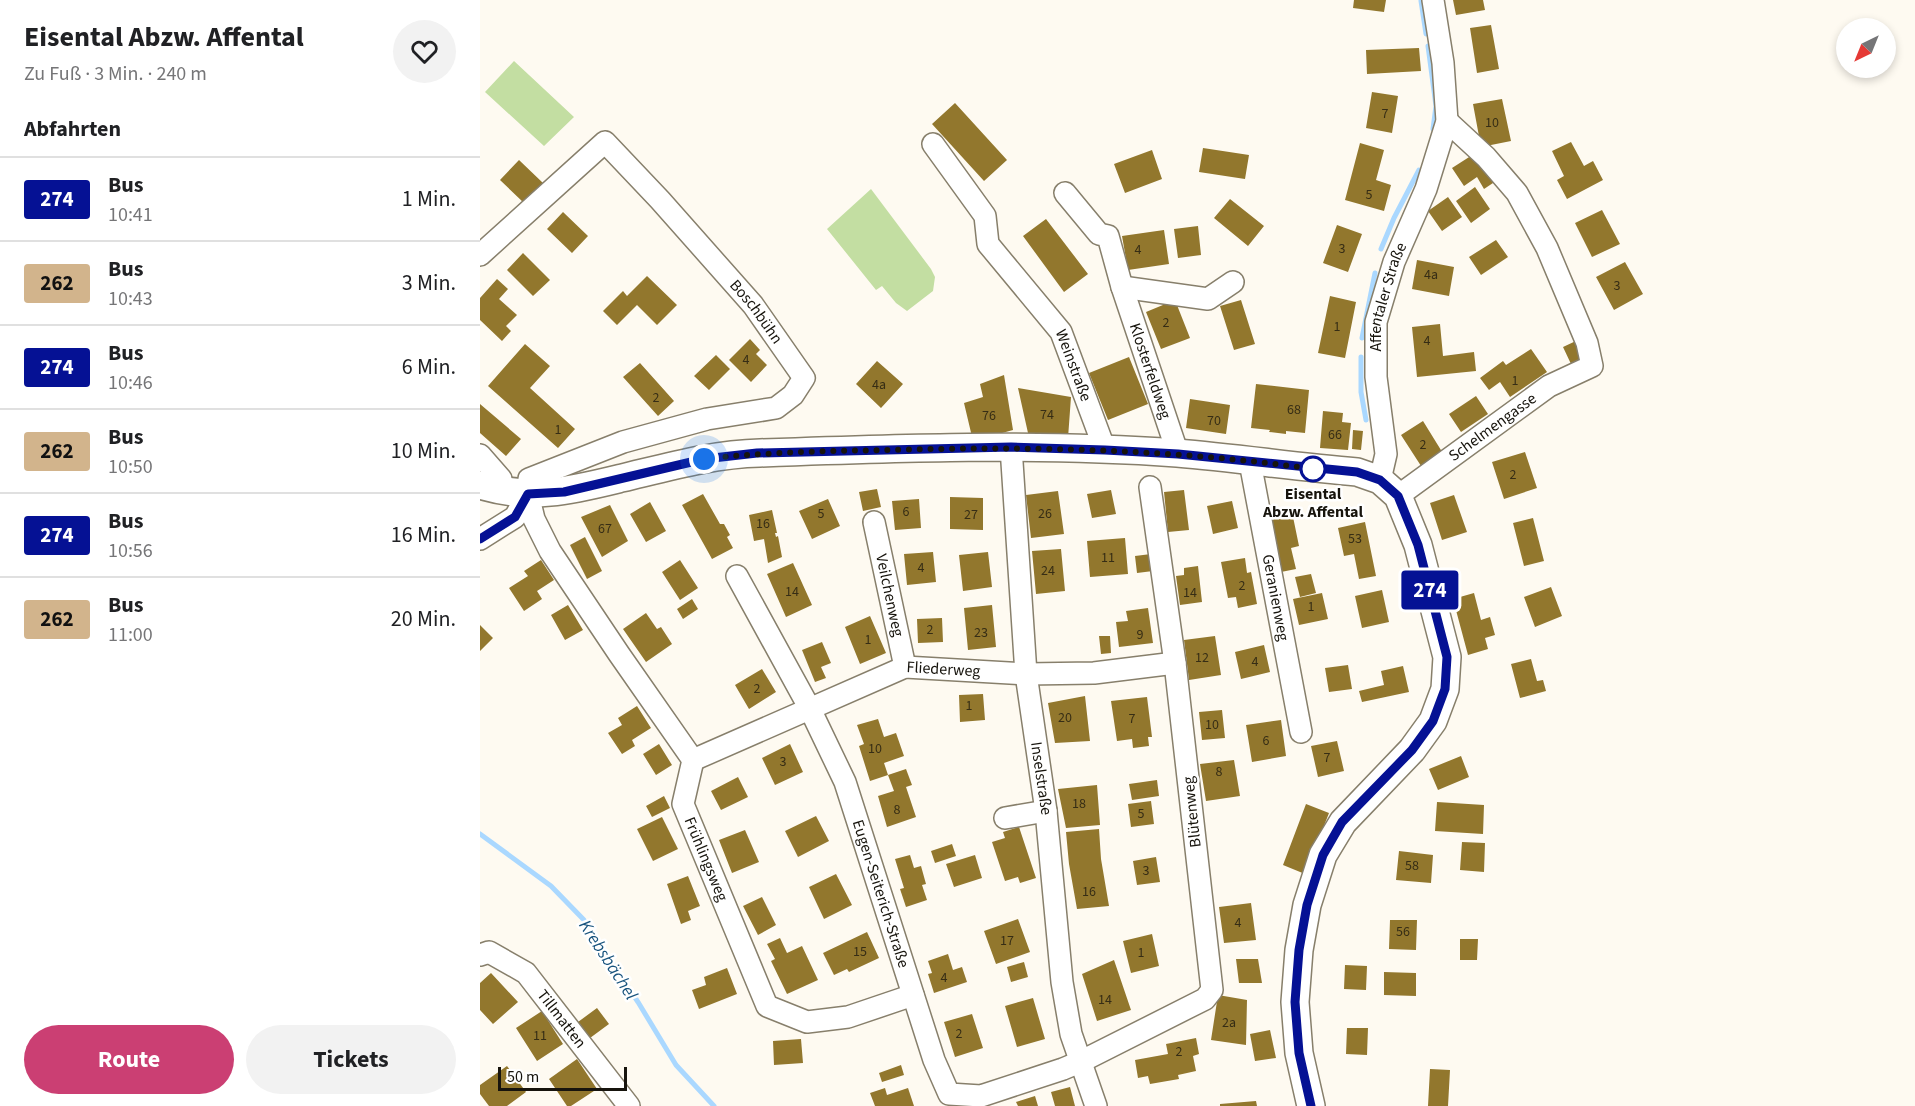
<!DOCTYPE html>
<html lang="de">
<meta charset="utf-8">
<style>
:root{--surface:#fff;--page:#f2f2f2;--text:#202124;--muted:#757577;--line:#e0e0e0;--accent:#cb3f73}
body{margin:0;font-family:"Source Sans 3",sans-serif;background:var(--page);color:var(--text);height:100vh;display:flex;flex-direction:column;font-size:22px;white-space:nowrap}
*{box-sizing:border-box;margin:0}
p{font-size:20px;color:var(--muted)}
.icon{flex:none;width:33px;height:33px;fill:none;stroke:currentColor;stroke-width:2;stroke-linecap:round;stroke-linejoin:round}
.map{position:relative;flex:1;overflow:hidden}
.side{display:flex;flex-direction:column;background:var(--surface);width:480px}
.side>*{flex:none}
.badge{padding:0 12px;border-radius:4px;font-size:21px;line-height:39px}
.needle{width:39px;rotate:223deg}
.controls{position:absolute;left:1356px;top:18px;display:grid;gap:12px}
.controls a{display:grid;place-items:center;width:60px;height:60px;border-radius:50%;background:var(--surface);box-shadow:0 3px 9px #0003;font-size:30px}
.scale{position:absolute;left:18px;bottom:15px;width:129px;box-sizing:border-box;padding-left:6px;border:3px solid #17140d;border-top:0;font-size:16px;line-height:21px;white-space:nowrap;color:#17140d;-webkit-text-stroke:4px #fff;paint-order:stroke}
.you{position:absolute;width:30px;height:30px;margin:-15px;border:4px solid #fff;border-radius:50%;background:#1a73e8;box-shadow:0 0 0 9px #1a73e833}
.map>.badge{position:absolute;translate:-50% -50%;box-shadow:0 0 0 3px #fff}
h2{padding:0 24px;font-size:22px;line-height:54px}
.round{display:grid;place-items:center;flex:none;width:63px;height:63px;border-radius:32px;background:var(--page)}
.summary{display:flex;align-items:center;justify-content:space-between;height:102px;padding:0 24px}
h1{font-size:28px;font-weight:700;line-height:45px}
.button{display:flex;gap:12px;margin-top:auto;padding:12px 24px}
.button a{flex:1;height:69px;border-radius:36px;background:var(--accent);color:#fff;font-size:24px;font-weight:700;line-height:69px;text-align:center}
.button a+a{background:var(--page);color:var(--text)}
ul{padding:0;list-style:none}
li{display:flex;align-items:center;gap:18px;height:84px;padding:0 24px;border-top:2px solid var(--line)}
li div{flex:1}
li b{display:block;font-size:22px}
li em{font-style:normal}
li .badge{min-width:66px;font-weight:700;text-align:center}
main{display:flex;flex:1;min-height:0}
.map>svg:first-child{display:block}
</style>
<main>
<section class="side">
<div class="summary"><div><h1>Eisental Abzw. Affental</h1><p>Zu Fuß · 3 Min. · 240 m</p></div><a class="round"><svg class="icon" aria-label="heart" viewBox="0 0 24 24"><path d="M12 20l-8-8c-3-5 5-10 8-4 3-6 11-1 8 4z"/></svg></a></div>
<h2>Abfahrten</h2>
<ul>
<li><span class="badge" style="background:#051194;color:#fff">274</span><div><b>Bus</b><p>10:41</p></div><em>1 Min.</em></li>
<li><span class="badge" style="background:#d2b48c;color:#111">262</span><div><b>Bus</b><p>10:43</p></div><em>3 Min.</em></li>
<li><span class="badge" style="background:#051194;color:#fff">274</span><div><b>Bus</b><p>10:46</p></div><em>6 Min.</em></li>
<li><span class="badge" style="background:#d2b48c;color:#111">262</span><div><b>Bus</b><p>10:50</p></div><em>10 Min.</em></li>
<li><span class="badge" style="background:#051194;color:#fff">274</span><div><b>Bus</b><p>10:56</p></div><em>16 Min.</em></li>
<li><span class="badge" style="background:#d2b48c;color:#111">262</span><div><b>Bus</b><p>11:00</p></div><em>20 Min.</em></li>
</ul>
<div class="button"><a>Route</a><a>Tickets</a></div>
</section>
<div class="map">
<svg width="1435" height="1106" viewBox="0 0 1435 1106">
<rect width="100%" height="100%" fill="#fefaf1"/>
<path fill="#c3dea2" d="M34,61L94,117L64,146L5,92Z
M391,189L451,269L455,277L453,291L427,311L416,303L402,286L396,290L347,229Z"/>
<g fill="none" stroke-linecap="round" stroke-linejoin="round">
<path stroke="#aad8ff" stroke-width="5" d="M941,1L946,34
M948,46L956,106L953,129
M901,249L914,218L939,170
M882,338L895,273
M881,357V392L886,420
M0,834L71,886L104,920L158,1002L196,1065L234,1106"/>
</g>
<path fill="#92772d" d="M874,0H906L904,12L873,8Z
M973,0H1003L1005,10L976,15Z
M1011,25L1019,69L997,73L990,28Z
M939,48L941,71L887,74L886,50Z
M892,92L918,96L912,133L886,128Z
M1022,99L1031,141L1001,147L993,104Z
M475,103L527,160L504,181L452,124Z
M1091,142L1104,166L1113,161L1123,180L1087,199L1077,180L1084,176L1072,151Z
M880,143L904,150L896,180L911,185L904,211L865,200Z
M723,148L769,155L765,179L719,172Z
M672,150L682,179L645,193L634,164Z
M997,152L1016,181L1004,189L997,177L984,186L972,168Z
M39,160L63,183L44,203L20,180Z
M995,187L1010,209L991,223L976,201Z
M968,197L982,217L962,231L948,211Z
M750,199L784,226L768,246L734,218Z
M1122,210L1140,244L1112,257L1095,223Z
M83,212L108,236L92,253L67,229Z
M566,219L608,274L584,292L543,236Z
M857,225L882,234L868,272L843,263Z
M718,226L721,255L698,258L694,229Z
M684,230L689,264L648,270L642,236Z
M1016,240L1028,257L1001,275L989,257Z
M43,253L70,280L53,296L27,270Z
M937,260L974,267L969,296L932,289Z
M1145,262L1163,294L1134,310L1116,277Z
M167,276L197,305L177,325L157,305L137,325L123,311L143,291L147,296Z
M17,279L28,289L19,299L37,315L26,326L31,331L22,341L0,320V298Z
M850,296L876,302L865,358L838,353Z
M695,300L710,338L681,349L666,312Z
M761,300L775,344L754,350L740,306Z
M960,324L963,356L994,352L996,371L937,377L932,327Z
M270,339L280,350L276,354L287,365L271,382L249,360Z
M1098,340L1106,356L1091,364L1083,347Z
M45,344L70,366L50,388L95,429L78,448L8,386Z
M1051,349L1067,372L1030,397L1020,382L1009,390L1000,378L1023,361L1026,365Z
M236,355L250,369L229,390L214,376Z
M649,357L668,404L628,420L609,373Z
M397,361L423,384L401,408L376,384Z
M160,363L194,401L178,416L143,377Z
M524,375L533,430L493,441L484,403L503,397L500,384Z
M776,384L829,390L825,433L806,431V434L789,432L790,430L771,428Z
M538,388L591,397L588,438L548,433Z
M996,396L1008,414L981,432L969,414Z
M710,399L750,405L746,434L706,428Z
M0,404L41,439L26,456L0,433Z
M843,411L863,413L862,422L871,423L868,450L840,448Z
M943,421L964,455L943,469L921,435Z
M873,430L883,431L881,450L872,449Z
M1045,452L1057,488L1024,499L1012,462Z
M397,489L401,507L383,511L379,492Z
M631,490L636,514L612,518L607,494Z
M704,490L709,530L688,532L684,492Z
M578,491L584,534L551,538L546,495Z
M223,494L240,524H244L250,535L247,537L253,548L232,559L202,505Z
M974,495L987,532L962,540L950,503Z
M470,497L503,498V530L470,529Z
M348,499L360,526L332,539L319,511Z
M439,499L441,528L415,530L412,501Z
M752,501L758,528L733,534L727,506Z
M170,502L186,531L166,542L150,514Z
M130,505L148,541L122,557L101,517Z
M292,510L297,533H295L296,537L298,536L302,557L288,563L284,539L274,541L269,515Z
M812,512L819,546L811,548L816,569L801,572L789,517Z
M1053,518L1064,561L1044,566L1033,523Z
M885,522L896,576L879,579L874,554L864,556L858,528Z
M105,537L122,571L107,579L90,545Z
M645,538L648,574L610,577L607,541Z
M581,549L585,591L556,594L552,551Z
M453,552L456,582L427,585L424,554Z
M508,552L512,587L483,591L479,555Z
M671,554L673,571L657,573L655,556Z
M765,558L767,573L771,572L777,604L758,608L756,597L748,598L741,562Z
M61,560L74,580L57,591L62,599L44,611L29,588L48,576L44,571Z
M200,560L218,588L200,600L182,572Z
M313,563L332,605L306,617L287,574Z
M718,566L722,602L700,605L696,576L704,575V568Z
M831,574L836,593L820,597L815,577Z
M1071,587L1082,616L1055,627L1044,597Z
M902,590L909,622L882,628L875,596Z
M842,593L848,619L819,625L813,599Z
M994,593L1001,620L1010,617L1015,635L1005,638L1008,649L988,655L973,599Z
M212,599L218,609L203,619L197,609Z
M88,605L103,630L85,640L71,615Z
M512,605L516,647L488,650L484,608Z
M668,608L673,643L639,647L636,622L648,621L646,611Z
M166,613L177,629L181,627L192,644L166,662L143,629Z
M390,616L406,653L380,664L365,627Z
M462,618L463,642L438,643L437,619Z
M0,625L13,638L0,651Z
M619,636H630L631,653L621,654Z
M735,636L741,675L709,680L704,640Z
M342,642L351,663L341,667L346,678L335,682L322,650Z
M784,645L790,672L761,679L755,652Z
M1051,659L1057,681L1063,680L1066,691L1040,698L1031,664Z
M868,665L872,689L849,692L845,668Z
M923,666L929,692L882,702L879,691L904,685L901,671Z
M282,669L296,692L269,709L255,685Z
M503,694L505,720L480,722L479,695Z
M605,696L610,741L575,743L568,703Z
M667,697L672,737H668L669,746L653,748L652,739L637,741L631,701Z
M157,706L171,728L152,740L155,746L142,754L128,733L142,725L138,718Z
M742,710L745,738L722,740L719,712Z
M398,719L404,737L416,733L424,756L404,763L408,775L390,781L379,746L384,744L377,725Z
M801,720L806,756L772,762L766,725Z
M857,741L864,771L838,777L831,746Z
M179,744L192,765L176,775L163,754Z
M310,744L323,772L295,785L282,758Z
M981,756L989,777L958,790L949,769Z
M754,760L760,796L726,801L720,764Z
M426,769L432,785L426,787L436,817L407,827L398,796L414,791L408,775Z
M258,777L268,797L241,810L231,791Z
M677,780L679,796L652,800L649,784Z
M617,785L620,825L586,828L578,789Z
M184,796L190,808L172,817L166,806Z
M671,801L674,824L651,827L648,804Z
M957,802L1004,805L1003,834L955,831Z
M826,804L849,813L825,874L803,865Z
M336,816L349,841L318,857L305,831Z
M182,817L198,849L173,861L157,829Z
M539,827L556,878L540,883L538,877L525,881L512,842L525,838L523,832Z
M619,829L621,859L629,906L597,909L589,864L586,832Z
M265,830L279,862L252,873L239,840Z
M982,842L1005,843L1004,872L980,870Z
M472,844L476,856L455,863L451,851Z
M919,851L953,855L951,883L916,880Z
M430,855L434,868L441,866L446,884L442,885L447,900L426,907L420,889L424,888L415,859Z
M495,855L502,878L474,887L466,864Z
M676,857L680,882L657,885L653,861Z
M356,874L372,905L344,919L329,887Z
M208,876L220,906L208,911L211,920L201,924L187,884Z
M282,897L296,925L278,935L263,906Z
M771,903L776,940L744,943L739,907Z
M538,919L550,952L516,964L504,931Z
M910,920H937L936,950L909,949Z
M387,932L399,958L369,972L367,969L354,975L343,953Z
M672,934L679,966L651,973L643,941Z
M300,938L307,953L322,946L338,980L307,994L291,961L295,959L287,944Z
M980,939H998L997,960H980Z
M468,954L473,970L482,967L487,982L454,993L448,974L452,973L448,961Z
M756,959H778L782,983H759Z
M634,960L651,1010L617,1021L602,974Z
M544,962L548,977L531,982L527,967Z
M865,965L887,966L886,990L864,989Z
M247,968L257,994L219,1009L212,990L226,985L224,977Z
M904,972L936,973V996L904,995Z
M11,973L38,1002L13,1024L0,1010V983Z
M738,995L767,1000L766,1045L731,1040Z
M553,998L565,1039L537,1047L525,1006Z
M117,1008L129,1024L110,1038L98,1022Z
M62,1011L83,1044L57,1061L36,1028Z
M492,1014L503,1048L475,1057L464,1022Z
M867,1028H888L887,1055L866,1054Z
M790,1030L796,1058L775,1061L770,1034Z
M716,1038L719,1054L713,1056L716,1071L698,1075L699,1079L670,1084L668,1076L658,1078L655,1060L688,1054L686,1044Z
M321,1039L323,1063L294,1065L293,1041Z
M97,1059L117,1089L91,1106H87L69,1079Z
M421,1065L424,1075L402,1082L399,1073Z
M27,1066L46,1092L27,1106H9L0,1094V1085Z
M950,1069L970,1070L968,1106H948Z
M590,1087L595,1106H575L571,1092Z
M405,1088L407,1095L428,1088L434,1106H395L390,1093Z
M555,1096L558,1106H538L536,1102Z
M776,1101L777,1106H740V1104Z"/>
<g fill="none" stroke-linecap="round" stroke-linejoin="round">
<defs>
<g id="minor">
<path id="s1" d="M453,144L505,216L508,244L581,332L625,450"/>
<path id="s2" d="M585,193L619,234L628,236L642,287L698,454"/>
<path id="s3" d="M0,255L125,142L180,200L273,305L324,378L313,395L296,408L227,419L143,442L49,479L48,494L54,519L70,551L139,654L213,760L203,804L287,1006L327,1022L368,1017L433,995"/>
<path d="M642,287L728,299L753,282"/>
<path id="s4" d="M531,447L546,674L566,811L582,982L591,1034L616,1106"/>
<path d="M0,455L21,479L22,491"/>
<path id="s5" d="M770,462L821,732"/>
<path id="s6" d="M900,480L906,454L896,377V322L914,262L946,189L967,121L963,63L953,0"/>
<path id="s7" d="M918,496L1069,386L1112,366L1107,343L1067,248L1037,193L1006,157L967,121"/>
<path id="s8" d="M394,522L425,667"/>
<path d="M0,539L35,517L48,494"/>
<path id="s9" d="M257,576L330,709L365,782L454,1060L469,1094L501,1096L583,1069L602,1061L725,999L732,990L695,663L670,487"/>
<path id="s10" d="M213,760L425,667L546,674L614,673L695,663"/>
<path d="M525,818L566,811"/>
<path id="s11" d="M0,955L9,952L46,973L149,1106"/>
</g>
<path id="major" d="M0,485C51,501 93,490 142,478C188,467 233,454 280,453C419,448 558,443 697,453C757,458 817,467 877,472L900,480L918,496L938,545L967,657L965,689L953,721L932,750L863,822L843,855L827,905L819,950L815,1002L819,1053L831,1106"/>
</defs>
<use href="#minor" stroke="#877f6b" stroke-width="24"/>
<use href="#major" stroke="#877f6b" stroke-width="30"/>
<use href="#minor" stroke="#fff" stroke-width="21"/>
<use href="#major" stroke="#fff" stroke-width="27"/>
</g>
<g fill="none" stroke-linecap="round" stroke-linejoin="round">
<defs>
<path id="line" d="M0,539L35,517L48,494L84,492L224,459L277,453L531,447L625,450L698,454L877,472L900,480L918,496L938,545L967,657L965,689L953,721L932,750L862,822L843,855L827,905L819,950L815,1002L819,1053L831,1106"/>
</defs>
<use href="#line" stroke="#fff" stroke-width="14"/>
<use href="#line" stroke="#051194" stroke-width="9"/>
<path stroke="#17140d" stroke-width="6" stroke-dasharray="0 10.8" d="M224,459C286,452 348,451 410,450C553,446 691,449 833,469"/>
</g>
<circle fill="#fff" stroke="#051194" stroke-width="3" cx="833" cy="469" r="12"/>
<g text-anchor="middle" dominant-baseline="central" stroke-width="5" stroke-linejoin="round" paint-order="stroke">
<g font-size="14" fill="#362d15">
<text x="905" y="114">7</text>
<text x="1012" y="123">10</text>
<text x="889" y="195">5</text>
<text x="862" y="249">3</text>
<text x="658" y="250">4</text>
<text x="951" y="275">4a</text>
<text x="1137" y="286">3</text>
<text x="686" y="323">2</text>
<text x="857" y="327">1</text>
<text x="947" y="341">4</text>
<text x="266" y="360">4</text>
<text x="1035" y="381">1</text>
<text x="399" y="385">4a</text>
<text x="176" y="398">2</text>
<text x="814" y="410">68</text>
<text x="567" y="415">74</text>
<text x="509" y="416">76</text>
<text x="734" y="421">70</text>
<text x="78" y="430">1</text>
<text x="855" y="435">66</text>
<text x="943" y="445">2</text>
<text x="1033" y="475">2</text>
<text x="426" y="512">6</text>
<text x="341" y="514">5</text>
<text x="565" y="514">26</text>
<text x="491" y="515">27</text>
<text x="283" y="524">16</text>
<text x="125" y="529">67</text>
<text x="875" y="539">53</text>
<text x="628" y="558">11</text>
<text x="441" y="568">4</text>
<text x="568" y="571">24</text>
<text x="762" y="586">2</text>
<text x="312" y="592">14</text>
<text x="710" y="593">14</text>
<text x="831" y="607">1</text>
<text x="450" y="630">2</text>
<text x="501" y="633">23</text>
<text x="660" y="635">9</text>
<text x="388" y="640">1</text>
<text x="722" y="658">12</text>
<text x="775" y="662">4</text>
<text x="277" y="689">2</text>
<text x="489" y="706">1</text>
<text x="585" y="718">20</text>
<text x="652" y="719">7</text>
<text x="732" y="725">10</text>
<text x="786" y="741">6</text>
<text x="395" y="749">10</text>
<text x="847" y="758">7</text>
<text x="303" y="762">3</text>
<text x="739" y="772">8</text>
<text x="599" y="804">18</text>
<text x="417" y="810">8</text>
<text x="661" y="814">5</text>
<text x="932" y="866">58</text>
<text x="666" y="871">3</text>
<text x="609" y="892">16</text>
<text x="758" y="923">4</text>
<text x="923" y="932">56</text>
<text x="527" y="941">17</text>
<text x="380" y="952">15</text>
<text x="661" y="953">1</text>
<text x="464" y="978">4</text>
<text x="625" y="1000">14</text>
<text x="749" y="1023">2a</text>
<text x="479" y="1034">2</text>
<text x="60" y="1036">11</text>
<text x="699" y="1052">2</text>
</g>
<g font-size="16" fill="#17140d" stroke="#fff">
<text stroke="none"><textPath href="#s6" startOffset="186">Affentaler Straße</textPath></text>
<text stroke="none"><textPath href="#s3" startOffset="396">Boschbühn</textPath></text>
<text stroke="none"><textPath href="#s1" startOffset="267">Weinstraße</textPath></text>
<text stroke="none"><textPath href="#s2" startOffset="204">Klosterfeldweg</textPath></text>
<text stroke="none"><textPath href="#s7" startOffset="117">Schelmengasse</textPath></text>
<text stroke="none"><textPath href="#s8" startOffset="75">Veilchenweg</textPath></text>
<text stroke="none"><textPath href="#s5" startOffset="138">Geranienweg</textPath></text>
<text stroke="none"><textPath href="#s10" startOffset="270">Fliederweg</textPath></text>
<text stroke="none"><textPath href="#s4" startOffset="333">Inselstraße</textPath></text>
<text transform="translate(712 812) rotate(-96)">Blütenweg</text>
<text stroke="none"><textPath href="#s3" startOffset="1212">Frühlingsweg</textPath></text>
<text stroke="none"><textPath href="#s9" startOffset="350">Eugen-Seiterich-Straße</textPath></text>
<text stroke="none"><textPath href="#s11" startOffset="110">Tillmatten</textPath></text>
</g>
<g font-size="16" font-weight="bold" fill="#17140d" stroke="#fff">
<text x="833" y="494">Eisental<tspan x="833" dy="18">Abzw. Affental</tspan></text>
</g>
<g font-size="18" font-style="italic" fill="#19547e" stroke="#fff">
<text transform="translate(128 960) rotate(57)">Krebsbächel</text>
</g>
</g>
</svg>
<div class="controls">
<a><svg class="needle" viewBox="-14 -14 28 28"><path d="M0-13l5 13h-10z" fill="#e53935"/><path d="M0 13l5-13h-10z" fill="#757577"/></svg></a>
</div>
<div class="scale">50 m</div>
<div class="you" style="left:224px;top:459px"></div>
<b class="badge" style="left:950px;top:590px;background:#051194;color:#fff">274</b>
</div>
</main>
